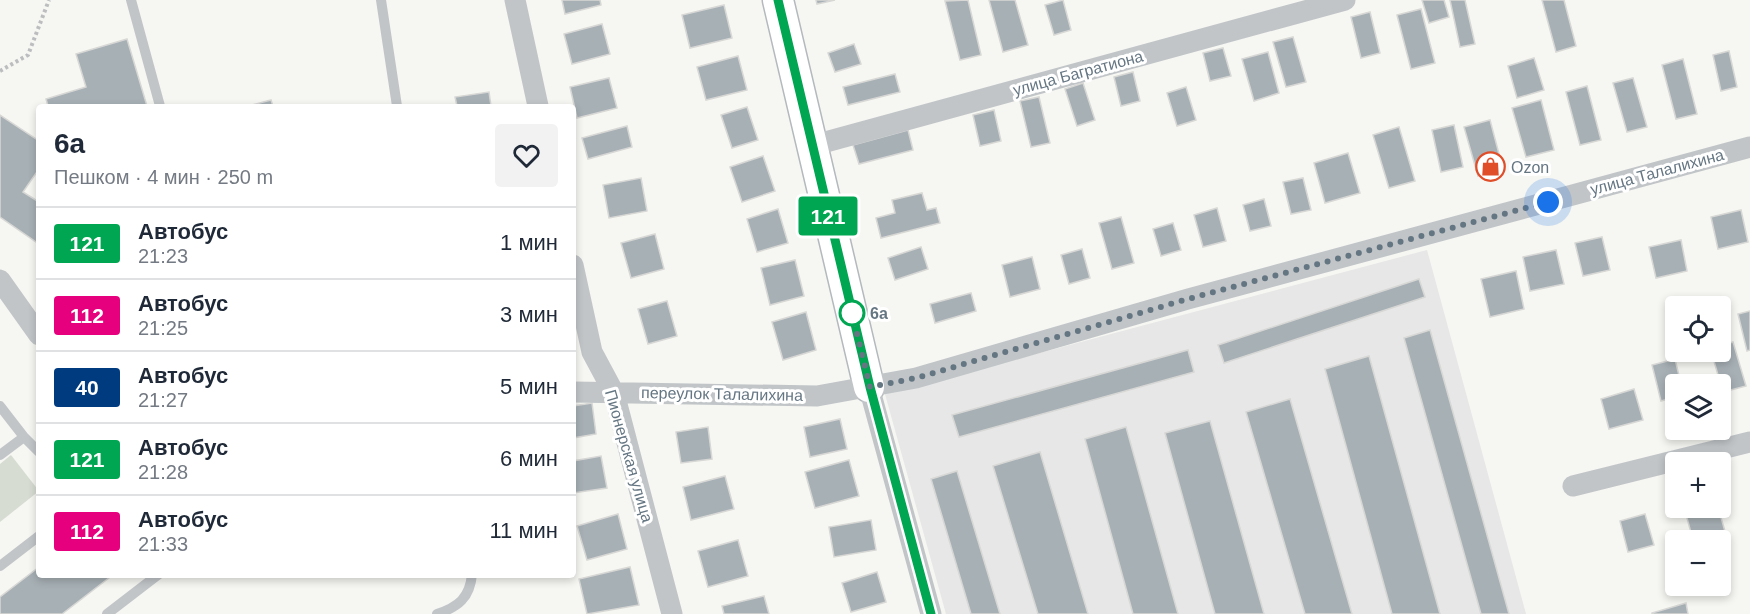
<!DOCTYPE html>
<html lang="ru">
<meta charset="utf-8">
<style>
:root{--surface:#fff;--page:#f2f2f3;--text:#1f2937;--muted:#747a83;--line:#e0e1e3}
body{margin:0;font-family:Helvetica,sans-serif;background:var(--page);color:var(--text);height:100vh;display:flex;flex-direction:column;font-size:22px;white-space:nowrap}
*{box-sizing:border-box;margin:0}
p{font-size:20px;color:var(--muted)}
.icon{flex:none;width:33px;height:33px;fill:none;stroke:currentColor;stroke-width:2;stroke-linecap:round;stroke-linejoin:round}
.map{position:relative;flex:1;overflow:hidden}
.side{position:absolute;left:36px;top:104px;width:540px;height:474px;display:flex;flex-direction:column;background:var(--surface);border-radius:6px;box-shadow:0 3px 9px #0003}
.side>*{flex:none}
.badge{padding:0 12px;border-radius:4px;font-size:21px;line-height:39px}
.tools{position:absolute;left:1665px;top:296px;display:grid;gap:12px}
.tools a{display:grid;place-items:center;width:66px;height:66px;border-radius:6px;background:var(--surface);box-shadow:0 3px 9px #0003;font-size:30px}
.you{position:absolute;width:30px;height:30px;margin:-15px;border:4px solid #fff;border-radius:50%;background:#1a73e8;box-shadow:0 0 0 9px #1a73e833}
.map>.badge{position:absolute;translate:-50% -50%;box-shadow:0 0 0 3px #fff}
.round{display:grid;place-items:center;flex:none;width:63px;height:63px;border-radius:6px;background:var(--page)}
.overview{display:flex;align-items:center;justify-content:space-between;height:102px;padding:0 18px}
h1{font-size:28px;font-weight:600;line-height:45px}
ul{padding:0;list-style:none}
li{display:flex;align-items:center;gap:18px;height:72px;padding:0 18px;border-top:2px solid var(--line)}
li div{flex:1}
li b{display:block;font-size:22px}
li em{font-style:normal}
li .badge{min-width:66px;font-weight:700;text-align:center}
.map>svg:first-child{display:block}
</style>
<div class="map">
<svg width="1750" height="614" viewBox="0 0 1750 614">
<rect width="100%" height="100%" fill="#f6f6f2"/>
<path fill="#e6e7e6" d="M1427,250L1526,614H946L885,394Z"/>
<path fill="#d7dcd3" d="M11,455L39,491L0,522V464Z"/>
<path fill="#a7b0b5" stroke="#d7d7d5" stroke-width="1.5" d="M562,0H600L601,5L565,14Z
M816,0H835L817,4Z
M968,0L981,55L960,60L945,1Z
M989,0H1015L1028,45L1003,52Z
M1063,0L1071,30L1054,35L1045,5Z
M1422,0H1444L1449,17L1429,23Z
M1450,0H1465L1475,44L1460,47Z
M1542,0H1564L1576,46L1556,52Z
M724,5L732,38L690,48L682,15Z
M1421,9L1435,63L1411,69L1397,15Z
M1370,12L1380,53L1361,58L1351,17Z
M602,24L610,54L572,64L564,34Z
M1293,37L1306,82L1286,87L1273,42Z
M127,39L147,106H48L46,99L86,87L76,54Z
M854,44L861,64L835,72L828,53Z
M1223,48L1231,76L1210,81L1203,53Z
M1729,51L1737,87L1721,91L1713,55Z
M1268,52L1279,93L1254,101L1242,59Z
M738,56L747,90L706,100L697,67Z
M1534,58L1544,90L1517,98L1508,66Z
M1683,59L1697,114L1676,119L1662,65Z
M1133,72L1140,101L1121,106L1114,77Z
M895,74L900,92L848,105L843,87Z
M609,78L617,108L577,118L570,87Z
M1633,78L1647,127L1627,132L1613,83Z
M1083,83L1095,120L1077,126L1065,89Z
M1587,86L1601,140L1580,145L1566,92Z
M1186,87L1196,120L1177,126L1167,93Z
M489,92L491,106H457L455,97Z
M1039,97L1050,143L1031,147L1020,101Z
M271,100L273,106H248Z
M1541,100L1554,150L1526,157L1512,108Z
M747,107L758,140L732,148L721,115Z
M994,110L1001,141L980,146L973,115Z
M0,115L39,141V169L23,192L39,202V244L0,217Z
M1490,120L1503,169L1478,176L1464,127Z
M1454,125L1463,167L1441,172L1432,130Z
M627,126L632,147L588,159L582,138Z
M1399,127L1415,181L1389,188L1373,135Z
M908,130L913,150L859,164L853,145Z
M1348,153L1360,193L1325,203L1314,163Z
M763,156L775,191L742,202L730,167Z
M641,178L647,211L609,218L603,185Z
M1303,178L1311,210L1291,214L1283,182Z
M922,193L927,210L936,208L940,223L881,238L876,218L895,213L892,200Z
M1264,199L1271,226L1250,231L1243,205Z
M1217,208L1226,241L1203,247L1194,215Z
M778,209L788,243L757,252L747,219Z
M1741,210L1748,242L1718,249L1711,217Z
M1121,217L1134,263L1112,269L1099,223Z
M1173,223L1181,250L1161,256L1153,229Z
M655,234L664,269L631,278L621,243Z
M1602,237L1610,270L1583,276L1575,243Z
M1681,240L1687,271L1656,278L1649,247Z
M921,247L928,269L895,280L888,258Z
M1082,249L1090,278L1069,284L1061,255Z
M1556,250L1564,284L1530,291L1523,257Z
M1032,257L1040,289L1010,297L1002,265Z
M795,260L804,296L770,305L761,268Z
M1516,271L1524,309L1490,317L1481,279Z
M1419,279L1425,297L1224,363L1218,345Z
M971,293L976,311L935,323L930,304Z
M667,301L677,336L648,344L638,309Z
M1750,311V350L1747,351L1738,314Z
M806,312L816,350L783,360L772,322Z
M1430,330L1509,614H1481L1404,338Z
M1733,342L1746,386L1723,392L1711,351H1720V346Z
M1188,350L1194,372L959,437L952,415Z
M1369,356L1440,614H1392L1325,369Z
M1675,359L1681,384H1676V397L1661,401L1652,365Z
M1634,389L1643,420L1609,429L1601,399Z
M1290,399L1352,614H1305L1246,412Z
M592,403L596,434L573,438V406Z
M840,419L847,449L810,457L804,427Z
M1210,421L1264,614H1215L1165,433Z
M708,427L712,459L681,463L676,432Z
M1126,427L1178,614H1133L1085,439Z
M1040,452L1088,614H1038L993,466Z
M601,456L607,488L573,493V461Z
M849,460L859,496L815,508L805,472Z
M957,471L1000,614H971L931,479Z
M725,476L734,509L691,520L683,487Z
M1684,507H1718L1726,535L1693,540Z
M618,514L627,549L587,560L577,526Z
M1645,514L1654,545L1628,552L1620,521Z
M871,520L876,550L834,557L829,527Z
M738,540L748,576L708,587L698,551Z
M39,567V574H114L62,614H0V597Z
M630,567L639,605L587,614L579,579Z
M877,572L886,602L851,612L842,583Z
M764,596L769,614H724L722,606Z
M1686,603L1688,614H1652V613Z"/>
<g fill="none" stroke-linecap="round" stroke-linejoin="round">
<defs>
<path id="secondary" d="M778,0L869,387"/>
</defs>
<use href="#secondary" stroke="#b3b9bd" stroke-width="33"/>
<path stroke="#bbbdbf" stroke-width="4" stroke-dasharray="3 3" stroke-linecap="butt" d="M0,71L28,55L49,0"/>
<path stroke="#c1c5c8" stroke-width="10" d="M131,0L160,106
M381,0L397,106
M0,406L24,437
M0,455L24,437L39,452
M0,566L39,536
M107,614L159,574
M437,614C458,607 470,598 472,574"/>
<path stroke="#c1c5c8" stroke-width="21" d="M515,0L538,106
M811,146L1345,0
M573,265L592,352L614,393L672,614
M0,280L39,335
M869,387L931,614
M573,392L817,396L916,378L1188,299L1750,147
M1573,486L1750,442"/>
<use href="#secondary" stroke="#fff" stroke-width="30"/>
</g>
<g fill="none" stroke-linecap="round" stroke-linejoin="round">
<defs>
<path id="line" d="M778,0L870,387L931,614"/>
</defs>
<use href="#line" stroke="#fff" stroke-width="14"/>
<use href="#line" stroke="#00a651" stroke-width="9"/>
<path stroke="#657683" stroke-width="6" stroke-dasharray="0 10.8" d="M852,313L870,387L916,378L1188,299L1548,202"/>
</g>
<defs>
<symbol id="shop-ring" viewBox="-11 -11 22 22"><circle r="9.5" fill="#fff" stroke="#df4e29" stroke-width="1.5"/><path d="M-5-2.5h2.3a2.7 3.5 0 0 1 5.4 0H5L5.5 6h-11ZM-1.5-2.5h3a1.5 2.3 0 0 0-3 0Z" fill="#df4e29"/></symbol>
</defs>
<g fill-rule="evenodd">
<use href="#shop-ring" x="1474" y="150" width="33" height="33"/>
</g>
<circle fill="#fff" stroke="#00a651" stroke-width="3" cx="852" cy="313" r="12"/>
<g text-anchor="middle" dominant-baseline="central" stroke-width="6" stroke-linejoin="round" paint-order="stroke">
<g font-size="16" fill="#657683" stroke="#fff">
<text transform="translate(1078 73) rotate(-15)">улица Багратиона</text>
<text transform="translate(1657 172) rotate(-15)">улица Талалихина</text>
<text transform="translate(722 394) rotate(1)">переулок Талалихина</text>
<text transform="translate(629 456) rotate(74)">Пионерская улица</text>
</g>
<g font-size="16" fill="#657683" stroke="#fff" text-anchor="start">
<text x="1511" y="167">Ozon</text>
</g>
<g font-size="16" font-weight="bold" fill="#657683" stroke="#fff" text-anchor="start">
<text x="870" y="313">6а</text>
</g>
</g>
</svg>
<div class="tools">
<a><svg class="icon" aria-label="locate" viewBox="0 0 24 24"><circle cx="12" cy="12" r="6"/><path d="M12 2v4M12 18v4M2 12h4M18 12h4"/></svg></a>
<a><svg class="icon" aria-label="layers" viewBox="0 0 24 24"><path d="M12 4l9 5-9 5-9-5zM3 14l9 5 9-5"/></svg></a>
<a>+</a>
<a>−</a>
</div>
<div class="you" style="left:1548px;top:202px"></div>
<b class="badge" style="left:828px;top:216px;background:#00a651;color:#fff">121</b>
<section class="side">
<div class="overview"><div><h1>6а</h1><p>Пешком · 4 мин · 250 m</p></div><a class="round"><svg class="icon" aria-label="heart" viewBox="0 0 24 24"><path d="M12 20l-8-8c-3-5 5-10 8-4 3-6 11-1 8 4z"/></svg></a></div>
<ul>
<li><span class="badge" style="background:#00a651;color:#fff">121</span><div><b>Автобус</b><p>21:23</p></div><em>1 мин</em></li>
<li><span class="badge" style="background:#e6007e;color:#fff">112</span><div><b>Автобус</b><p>21:25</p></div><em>3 мин</em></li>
<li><span class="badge" style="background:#003b80;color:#fff">40</span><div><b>Автобус</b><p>21:27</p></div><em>5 мин</em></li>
<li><span class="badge" style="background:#00a651;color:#fff">121</span><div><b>Автобус</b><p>21:28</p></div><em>6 мин</em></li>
<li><span class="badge" style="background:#e6007e;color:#fff">112</span><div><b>Автобус</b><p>21:33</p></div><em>11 мин</em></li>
</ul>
</section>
</div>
